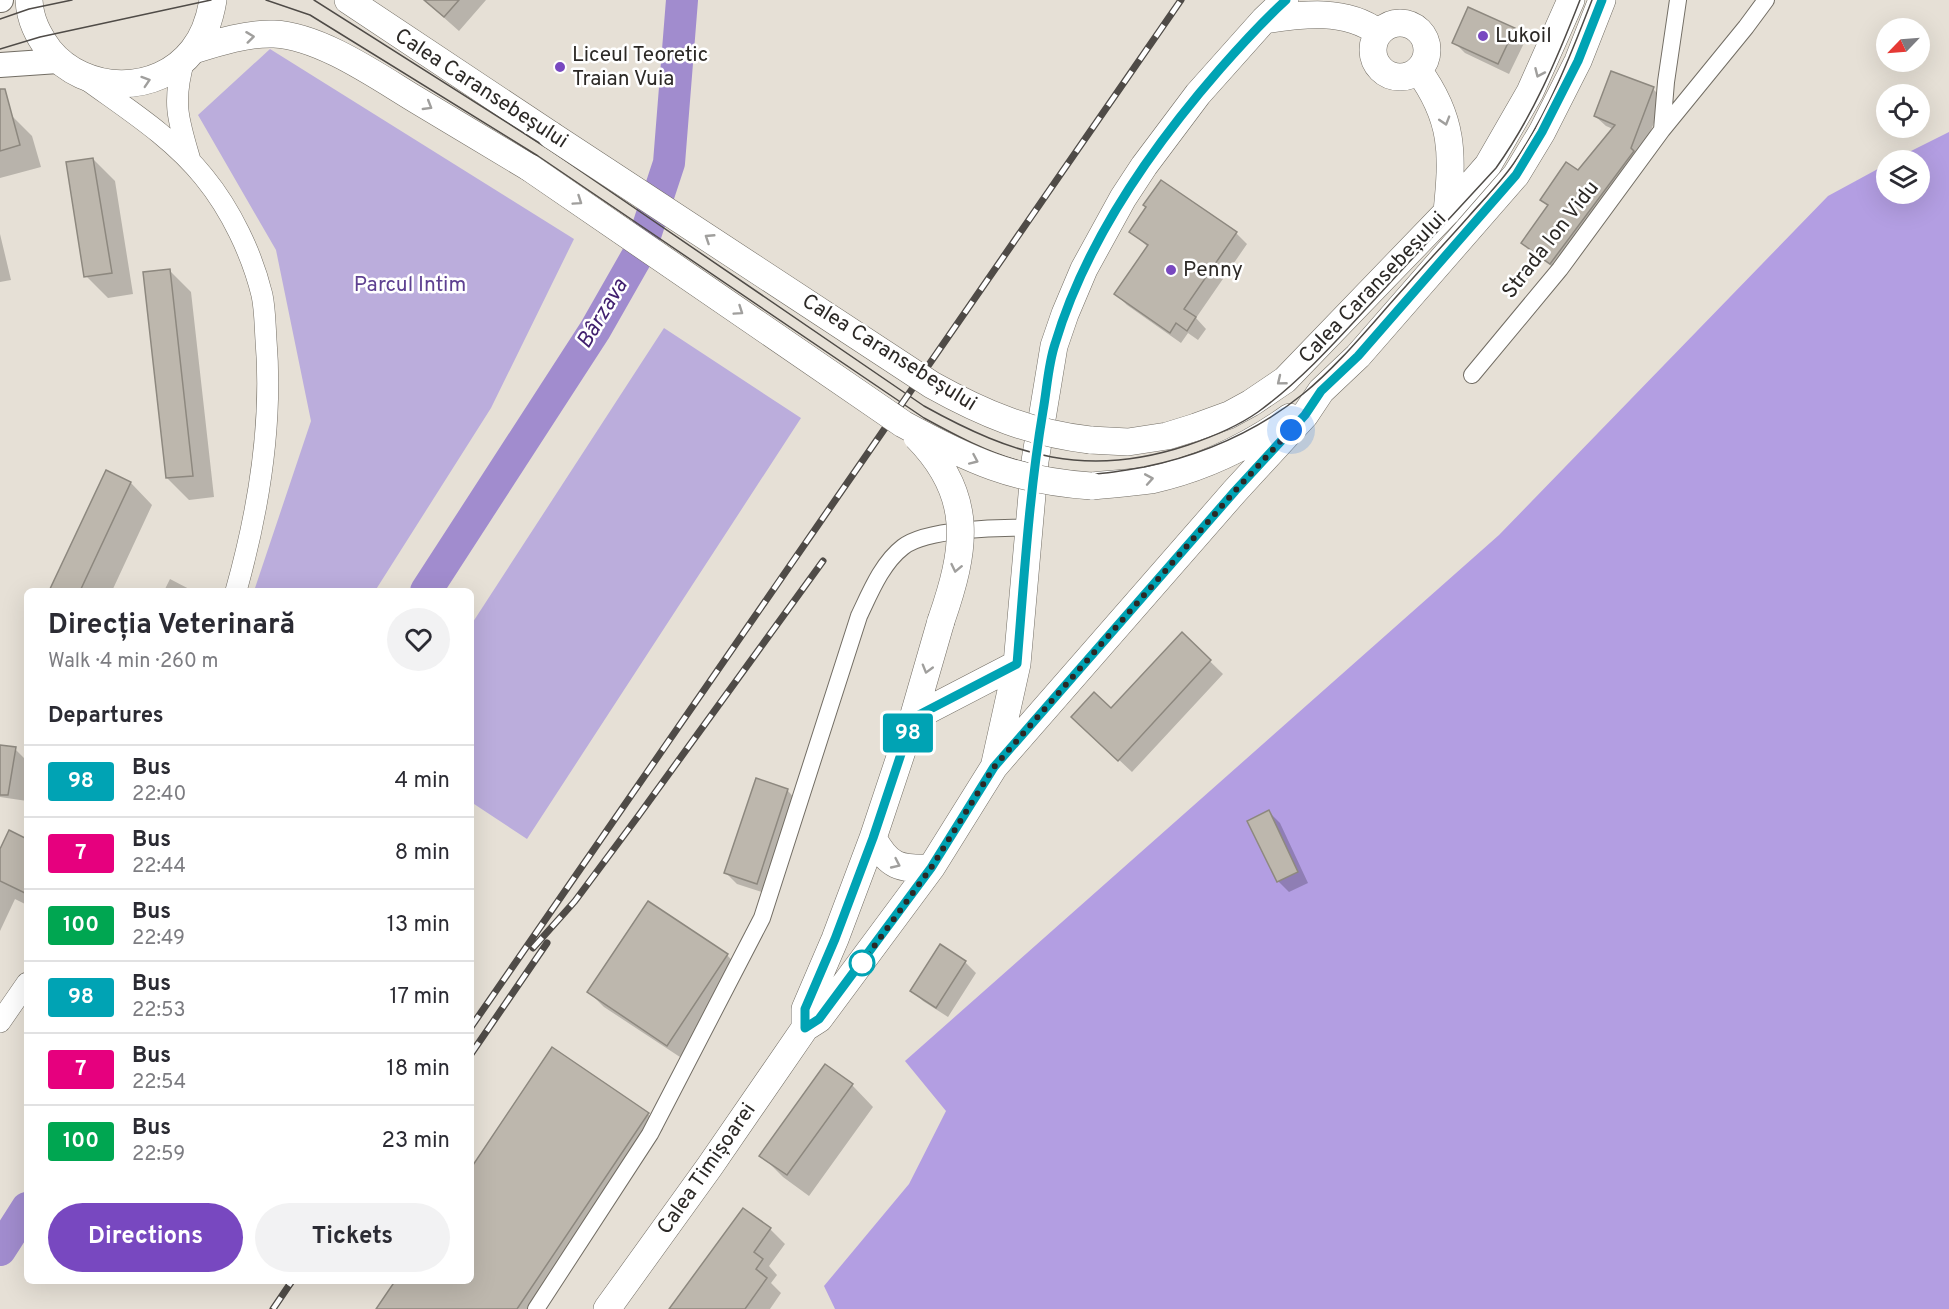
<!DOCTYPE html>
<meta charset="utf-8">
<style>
:root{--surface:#fff;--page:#f2f2f3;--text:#2b2b33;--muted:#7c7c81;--line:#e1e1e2;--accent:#7848c0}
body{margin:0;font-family:Overpass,sans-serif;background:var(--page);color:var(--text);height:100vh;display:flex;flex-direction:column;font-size:22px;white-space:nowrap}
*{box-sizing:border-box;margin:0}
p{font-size:20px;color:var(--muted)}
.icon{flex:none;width:33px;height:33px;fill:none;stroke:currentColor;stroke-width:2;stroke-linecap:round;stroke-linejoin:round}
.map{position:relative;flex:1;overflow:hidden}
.drawer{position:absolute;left:24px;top:588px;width:450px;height:696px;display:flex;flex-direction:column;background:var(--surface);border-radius:9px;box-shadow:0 6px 24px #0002}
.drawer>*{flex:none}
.badge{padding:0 12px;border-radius:4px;font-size:21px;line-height:39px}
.needle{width:39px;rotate:245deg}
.controls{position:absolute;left:1876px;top:18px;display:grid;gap:12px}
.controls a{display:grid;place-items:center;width:54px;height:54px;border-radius:50%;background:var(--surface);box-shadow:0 6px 24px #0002;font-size:30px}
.you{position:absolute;width:30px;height:30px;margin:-15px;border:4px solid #fff;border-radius:50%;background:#1a73e8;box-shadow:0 0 0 9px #1a73e833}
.map>.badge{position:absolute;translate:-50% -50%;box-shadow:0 0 0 3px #fff}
h2{padding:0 24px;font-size:22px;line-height:54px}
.round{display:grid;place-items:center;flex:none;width:63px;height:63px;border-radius:32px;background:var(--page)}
.head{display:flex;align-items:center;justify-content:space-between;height:102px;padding:0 24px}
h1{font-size:28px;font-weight:700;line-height:45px}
.action{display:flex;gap:12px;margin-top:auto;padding:12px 24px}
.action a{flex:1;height:69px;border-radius:36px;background:var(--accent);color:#fff;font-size:24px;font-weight:700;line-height:69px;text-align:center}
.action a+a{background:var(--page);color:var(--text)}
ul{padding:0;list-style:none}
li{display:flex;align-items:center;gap:18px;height:72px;padding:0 24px;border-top:2px solid var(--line)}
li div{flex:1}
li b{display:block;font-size:22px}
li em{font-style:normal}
li .badge{min-width:66px;font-weight:700;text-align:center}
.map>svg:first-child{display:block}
</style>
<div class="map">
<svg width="1949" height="1309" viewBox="0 0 1949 1309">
<rect width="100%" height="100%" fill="#e6e0d6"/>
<path fill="#bbaddc" d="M270,49L574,239L491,408L375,591H254L311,421L276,250L198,115Z
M664,328L801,418L527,839L471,802V625Z"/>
<path fill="#b39ee2" d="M1949,132V1309H835L824,1286L909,1184L946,1111L905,1061L1499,535L1828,196L1887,164V194H1920V160H1893Z"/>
<path fill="#0003" d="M424,0H486L459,31Z
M1514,30L1525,41L1509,74L1465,53L1454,42Z
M1653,89L1663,99L1640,159L1561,273L1533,253L1523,243L1549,207L1542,200L1578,172L1613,129L1606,126L1595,116Z
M10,114L32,136L41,167L0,178V116Z
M93,159L115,181L133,294L108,298L86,276Z
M1148,207L1236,233L1247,244L1196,318L1206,329L1198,340L1188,333L1181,343L1127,305L1116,294L1148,247L1131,232Z
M0,234L11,280L0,282Z
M169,270L191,292L214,497L189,500L167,478Z
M107,472L131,483L152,505L112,591H50Z
M170,579L193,591H194H164Z
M1182,634L1223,674L1132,772L1086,729L1111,710Z
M0,746L15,749L27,761V801L0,797Z
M756,780L788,791L798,802L768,894L737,884L726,873Z
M1269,812L1280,823L1308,883L1289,892L1278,881Z
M27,840V905L15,899L0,931V853Z
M727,955L741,970L683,1059L604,1007L589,992Z
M965,962L976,973L948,1017L923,1001L912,990Z
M553,1049L648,1114L663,1129L541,1309H378L396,1281H471V1170Z
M852,1085L873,1107L809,1196L783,1177L761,1155Z
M770,1229L785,1244L769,1266L777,1275L771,1283L781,1293L770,1309H671Z"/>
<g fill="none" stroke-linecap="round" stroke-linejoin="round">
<path stroke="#a18cce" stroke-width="32" d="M426,591L595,330L640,251L669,163L682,0
M0,1250L27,1208"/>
</g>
<path fill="#bdb7ad" stroke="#8d887f" stroke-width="1.5" d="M424,0H459L444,17Z
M1468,7L1515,28L1498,64L1452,43Z
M1611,71L1654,87L1631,148L1634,151L1550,264L1521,243L1548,205L1540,200L1566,162L1578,170L1615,125L1594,116Z
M0,89H5L20,145L0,151Z
M93,158L112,273L84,277L66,162Z
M1161,180L1237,232L1184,309L1196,317L1187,331L1176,323L1170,333L1114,294L1148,245L1129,232L1146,207L1143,205Z
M170,269L193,476L166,478L143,272Z
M106,470L131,482L80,591H49Z
M1182,632L1211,660L1118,761L1071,717L1094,692L1111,708Z
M0,745L16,747L8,795H0Z
M756,778L788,789L757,884L724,873Z
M1269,810L1298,872L1277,882L1247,821Z
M9,830L27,839V894L0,881V849Z
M648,901L728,954L667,1046L587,992Z
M940,944L966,961L936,1008L910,991Z
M552,1047L649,1113L648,1114L517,1309H376L395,1281H471V1168Z
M825,1064L853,1084L787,1175L759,1156Z
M743,1208L771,1228L754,1252L763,1259L756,1269L767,1278L745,1309H669Z"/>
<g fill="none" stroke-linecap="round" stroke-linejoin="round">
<defs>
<path id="minor" d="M1662,130L1666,82L1678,0
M1472,375L1560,269L1662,130L1746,27L1766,0
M536,1309L650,1134L762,918L859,616C870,593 882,563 903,547C926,529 998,527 1029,528"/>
<path id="tertiary" d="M184,60C172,102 178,120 190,160
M86,79C127,109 172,137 204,177C231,210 252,254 262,295C265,309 265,325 266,340C273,425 259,509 236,591
M0,1022L27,983"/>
<path id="secondary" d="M0,0H1
M0,65L58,61"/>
<path id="primary" d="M29,0C30,20 38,35 49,50C85,94 157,96 193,50C205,35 210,18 213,0
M348,0L551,135
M1264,20C1302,14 1346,8 1379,33
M1373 50a27 27 0 1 1 54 0a27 27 0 1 1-54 0Z
M194,50C219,42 248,33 274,34C320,36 377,76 415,99C453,122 492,145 530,168
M1418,70C1454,119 1453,154 1447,212
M1090,440L1128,442L1167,436L1196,427L1229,415L1251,403L1285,380L1447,212L1488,165L1530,92L1571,0
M1091,486C1111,484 1131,483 1151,480C1201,469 1249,446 1290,417
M913,718L941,621
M995,763L1017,664L1035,461L1054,346L1065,314L1084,269L1123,198L1144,166L1198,94L1264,20L1285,0
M873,838C889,867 899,869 931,868
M805,1028V1009L835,939L873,838L913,718L1017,664
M607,1309L710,1166L805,1028L819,1019L931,868L994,767L1235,491L1305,415L1321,391L1358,356L1516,175L1542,132L1578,61L1602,0"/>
</defs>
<use href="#minor" stroke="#726d64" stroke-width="18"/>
<use href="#tertiary" stroke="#726d64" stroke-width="22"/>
<use href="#secondary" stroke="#726d64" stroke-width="26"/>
<use href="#primary" stroke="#726d64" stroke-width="28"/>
<use href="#minor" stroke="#fff" stroke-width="16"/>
<use href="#tertiary" stroke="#fff" stroke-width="21"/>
<use href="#secondary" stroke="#fff" stroke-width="24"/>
<use href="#primary" stroke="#fff" stroke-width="27"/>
<path stroke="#4f4b47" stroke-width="1.5" d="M266,0L310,15L538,156L924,418C955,435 988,453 1023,462C1044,468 1067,473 1090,474C1107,474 1126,470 1144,467C1202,455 1256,432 1303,394C1341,363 1373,322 1406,286C1427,262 1449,239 1470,215C1485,198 1501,182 1514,163C1548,113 1570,57 1592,0
M314,0L544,146L924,406C1014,456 1087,479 1188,445C1212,437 1238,426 1258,412C1302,380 1339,338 1376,298C1416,255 1456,211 1496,168C1533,116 1557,59 1580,0
M0,19L29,9L72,0
M0,49L40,37L211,0"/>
<defs>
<path id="rail" d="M533,948L575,901L639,815L823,561
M471,1027L1181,0
M471,1054L547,943
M273,1309L292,1281"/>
</defs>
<use href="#rail" stroke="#4f4b47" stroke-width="7"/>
<use href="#rail" stroke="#fff" stroke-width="4.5" stroke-dasharray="14" stroke-linecap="butt"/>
<defs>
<path id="primary-bridge" d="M551,135L932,385C984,414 1030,433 1090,440
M530,168L903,424C969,460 1014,481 1091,486
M917,437C975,496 966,549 941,621"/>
</defs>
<use href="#primary-bridge" stroke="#726d64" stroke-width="28" stroke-linecap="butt"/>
<use href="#primary-bridge" stroke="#fff" stroke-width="27"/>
</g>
<defs><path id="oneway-chevron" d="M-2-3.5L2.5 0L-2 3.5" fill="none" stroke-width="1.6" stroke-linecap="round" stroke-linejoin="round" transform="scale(1.5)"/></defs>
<g stroke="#a09f9d">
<use href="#oneway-chevron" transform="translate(250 37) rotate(-7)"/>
<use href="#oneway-chevron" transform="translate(1539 73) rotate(114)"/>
<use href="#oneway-chevron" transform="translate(146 81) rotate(-18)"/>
<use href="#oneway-chevron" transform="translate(428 106) rotate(31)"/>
<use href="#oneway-chevron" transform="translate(1445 121) rotate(73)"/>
<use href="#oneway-chevron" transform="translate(578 201) rotate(34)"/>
<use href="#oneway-chevron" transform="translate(709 238) rotate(-147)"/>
<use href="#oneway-chevron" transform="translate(739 311) rotate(34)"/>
<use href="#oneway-chevron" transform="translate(1281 381) rotate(141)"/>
<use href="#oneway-chevron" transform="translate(974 460) rotate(24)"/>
<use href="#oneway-chevron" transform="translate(1149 479) rotate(-10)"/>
<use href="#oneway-chevron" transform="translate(956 568) rotate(102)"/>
<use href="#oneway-chevron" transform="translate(927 669) rotate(106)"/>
<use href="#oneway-chevron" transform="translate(896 864) rotate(25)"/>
</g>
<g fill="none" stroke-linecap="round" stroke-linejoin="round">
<defs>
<path id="line" d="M1286,0C1262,22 1241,45 1220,69C1152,147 1085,243 1055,344C1048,365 1047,389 1043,411C1029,494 1024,579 1017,664L913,718L873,838L835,939L805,1009V1028L819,1019L931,868L994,767L1235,491L1305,415L1321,391L1358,356L1516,175L1542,132L1578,61L1602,0"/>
</defs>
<use href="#line" stroke="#fff" stroke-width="14"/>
<use href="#line" stroke="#00a3b4" stroke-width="9"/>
<path stroke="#2c2926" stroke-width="6" stroke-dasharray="0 10.8" d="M862,963L931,868L994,767L1235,491L1291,430"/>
</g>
<g fill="#7848c0" stroke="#fff" stroke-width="2">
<circle cx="1483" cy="36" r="6"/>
<circle cx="560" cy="67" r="6"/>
<circle cx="1171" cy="270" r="6"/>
</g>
<circle fill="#fff" stroke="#00a3b4" stroke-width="3" cx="862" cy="963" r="12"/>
<g text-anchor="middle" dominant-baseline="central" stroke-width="5" stroke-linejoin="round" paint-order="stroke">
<g font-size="21" fill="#2c2926" stroke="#fff" text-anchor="start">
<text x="1495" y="36">Lukoil</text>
<text x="572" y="55">Liceul Teoretic<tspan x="572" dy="24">Traian Vuia</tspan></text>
<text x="1183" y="270">Penny</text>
</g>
<g font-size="21" fill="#2c2926" stroke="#fff">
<text transform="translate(481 89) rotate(33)">Calea Caransebeșului</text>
<text transform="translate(1551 240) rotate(-52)">Strada Ion Vidu</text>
<text transform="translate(1373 288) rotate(-46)">Calea Caransebeșului</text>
<text transform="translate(889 353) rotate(32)">Calea Caransebeșului</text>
<text transform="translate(707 1169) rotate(-55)">Calea Timișoarei</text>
</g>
<g font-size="21" fill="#5e4091" stroke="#fff">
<text x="410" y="285">Parcul Intim</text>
</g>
<g font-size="22" font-style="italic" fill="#41206f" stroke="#fff">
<text transform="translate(603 314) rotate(-59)">Bârzava</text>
</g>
</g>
</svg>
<div class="controls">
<a><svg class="needle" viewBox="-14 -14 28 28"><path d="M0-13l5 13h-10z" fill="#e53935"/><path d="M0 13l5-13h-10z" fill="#7c7c81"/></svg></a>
<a><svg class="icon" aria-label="locate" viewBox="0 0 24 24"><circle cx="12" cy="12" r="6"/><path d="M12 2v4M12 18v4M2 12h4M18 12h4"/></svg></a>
<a><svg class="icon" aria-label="layers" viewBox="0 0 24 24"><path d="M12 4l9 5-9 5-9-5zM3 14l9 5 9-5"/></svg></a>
</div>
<div class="you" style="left:1291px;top:430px"></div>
<b class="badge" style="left:908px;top:733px;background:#00a3b4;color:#fff">98</b>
<section class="drawer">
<div class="head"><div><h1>Direcția Veterinară</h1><p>Walk · 4 min · 260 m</p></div><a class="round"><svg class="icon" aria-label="heart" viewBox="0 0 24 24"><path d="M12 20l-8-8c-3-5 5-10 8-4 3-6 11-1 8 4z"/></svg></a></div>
<h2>Departures</h2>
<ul>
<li><span class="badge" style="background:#00a3b4;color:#fff">98</span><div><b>Bus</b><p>22:40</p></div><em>4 min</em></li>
<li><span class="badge" style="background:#e6007e;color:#fff">7</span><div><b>Bus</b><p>22:44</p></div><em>8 min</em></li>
<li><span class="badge" style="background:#00a651;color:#fff">100</span><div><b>Bus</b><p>22:49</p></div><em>13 min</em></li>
<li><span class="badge" style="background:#00a3b4;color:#fff">98</span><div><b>Bus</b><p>22:53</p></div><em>17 min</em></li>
<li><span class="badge" style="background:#e6007e;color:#fff">7</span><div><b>Bus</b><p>22:54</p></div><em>18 min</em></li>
<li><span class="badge" style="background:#00a651;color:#fff">100</span><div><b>Bus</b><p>22:59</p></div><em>23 min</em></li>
</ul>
<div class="action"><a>Directions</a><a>Tickets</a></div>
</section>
</div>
